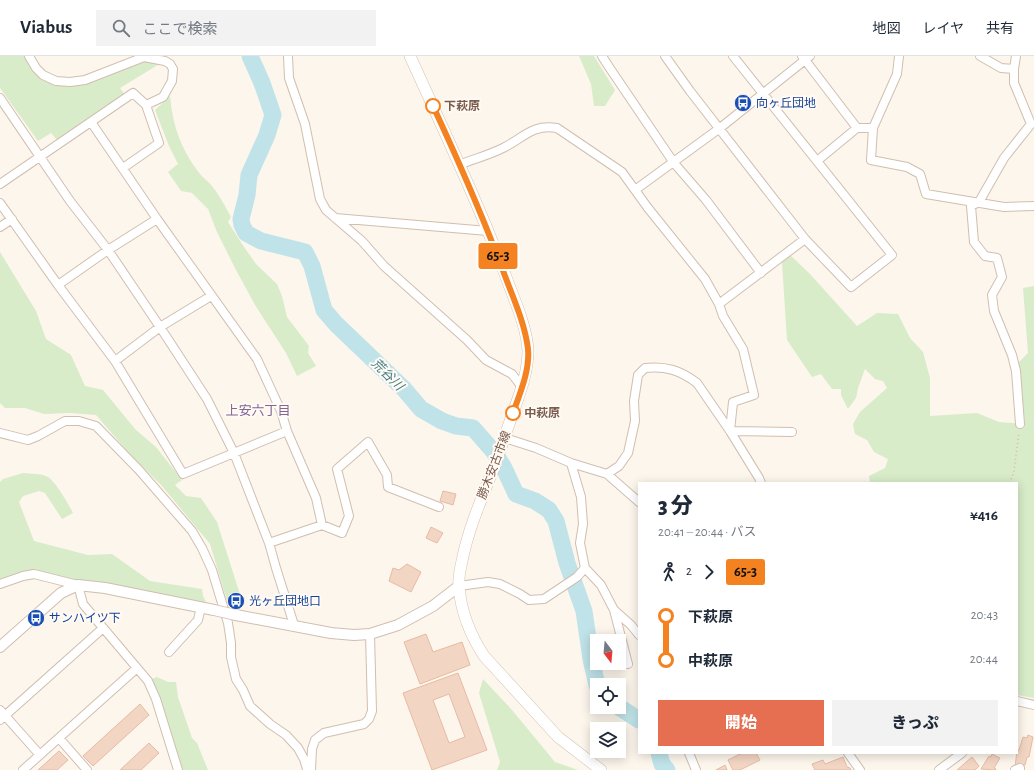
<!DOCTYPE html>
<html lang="ja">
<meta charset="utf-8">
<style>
:root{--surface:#fff;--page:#f2f2f3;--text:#1f2937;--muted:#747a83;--line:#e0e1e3;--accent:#e76f51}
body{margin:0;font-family:"Alegreya Sans","Noto Sans JP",sans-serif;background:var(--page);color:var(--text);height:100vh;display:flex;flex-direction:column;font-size:15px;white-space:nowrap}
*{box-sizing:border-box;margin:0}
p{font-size:13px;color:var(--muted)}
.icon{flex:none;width:22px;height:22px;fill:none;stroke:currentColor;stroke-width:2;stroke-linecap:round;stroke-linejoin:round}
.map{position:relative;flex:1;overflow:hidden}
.sheet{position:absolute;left:638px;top:426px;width:380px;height:272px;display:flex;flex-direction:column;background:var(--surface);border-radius:0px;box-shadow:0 2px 10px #0003}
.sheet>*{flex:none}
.badge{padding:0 8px;border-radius:3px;font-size:14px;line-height:26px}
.needle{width:26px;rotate:164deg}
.tools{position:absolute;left:590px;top:578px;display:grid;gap:8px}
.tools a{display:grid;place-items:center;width:36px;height:36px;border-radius:0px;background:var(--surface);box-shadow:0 2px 10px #0003;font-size:20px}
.map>.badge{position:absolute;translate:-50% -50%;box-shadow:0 0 0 2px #fff}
.legs{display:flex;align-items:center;gap:6px;height:44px;padding:0 20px;font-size:13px}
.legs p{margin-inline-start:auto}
.headline{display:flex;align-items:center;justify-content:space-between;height:68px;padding:0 20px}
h1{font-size:22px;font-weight:800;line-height:30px}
.primary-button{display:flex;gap:8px;margin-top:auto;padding:8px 20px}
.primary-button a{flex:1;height:46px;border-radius:0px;background:var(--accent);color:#fff;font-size:16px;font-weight:800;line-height:46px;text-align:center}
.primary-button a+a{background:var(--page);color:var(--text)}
ul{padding:0 20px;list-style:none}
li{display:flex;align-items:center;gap:14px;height:44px;font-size:15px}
li i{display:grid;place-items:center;width:6px;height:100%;margin:0 5px;background:currentColor}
li i::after{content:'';width:10px;height:10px;margin:-5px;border:3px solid;border-radius:50%;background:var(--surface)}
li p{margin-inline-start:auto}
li:first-child i{background:linear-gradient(#0000 50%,currentColor 0)}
li:last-child i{background:linear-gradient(currentColor 50%,#0000 0)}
header{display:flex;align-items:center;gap:24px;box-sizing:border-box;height:56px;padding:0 20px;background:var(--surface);border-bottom:1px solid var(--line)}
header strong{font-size:19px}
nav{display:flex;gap:22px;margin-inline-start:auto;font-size:14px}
.search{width:280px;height:36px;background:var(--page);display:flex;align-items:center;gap:10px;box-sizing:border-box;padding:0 14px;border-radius:0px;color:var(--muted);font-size:15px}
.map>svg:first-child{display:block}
</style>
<header>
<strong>Viabus</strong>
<div class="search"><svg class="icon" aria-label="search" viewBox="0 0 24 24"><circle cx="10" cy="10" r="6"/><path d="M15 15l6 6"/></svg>ここで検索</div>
<nav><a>地図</a><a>レイヤ</a><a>共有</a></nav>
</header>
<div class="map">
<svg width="1034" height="714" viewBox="0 0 1034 714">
<rect width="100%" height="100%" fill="#fdf6ec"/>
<path fill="#d8ecc9" d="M0,0H27L30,8L66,29L145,5L161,7L120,32L125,39L58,85L51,77L38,85L0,32Z
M579,0H594L615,34L605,50H594L591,28Z
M170,40C173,71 181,93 200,118C203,122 208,125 211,129C219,138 225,150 231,161L228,166L242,188L256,208L277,228L282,240L287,261L309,290L308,297L316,310L297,320L286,297L255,249L236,214L217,176L208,153L192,137L181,135L168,116L178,108L169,90L155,54Z
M0,196L36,255L46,283L71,299L85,330L103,334L136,374L156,391L182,424L175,429L186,440L201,442L217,466L243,548L227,545L210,488L162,430L128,396L96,359L70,357L44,358L25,352H5L0,347Z
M788,197L810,218L857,270L877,257L898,258L910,282L923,296L930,322V360L977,357L999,366L1025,368L1019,306L1028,297L1023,232L1034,230V642L1017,639V427H870L869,420L885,412L888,403L874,396L867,384L855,378L853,368L860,356L887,332L883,325L875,323L865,313L858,332L856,342L848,353L841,339V333H832L821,318L812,321L787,284L782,207Z
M23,417C31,418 40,417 48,421C56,426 69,449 73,457L62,463L45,437L39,435L23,440L19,446L34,485L88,499L112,498L150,525L202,533L203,540L209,552L66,524L33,514L0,524V426L3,423Z
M157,621L168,626H176L178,641L192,682L197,687L208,714H183L160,641L152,623Z
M483,623L512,654L555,706L578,714H497L500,706L479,637Z"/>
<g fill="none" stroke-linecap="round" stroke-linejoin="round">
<path stroke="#bfe3e8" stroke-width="17" d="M250,0L262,27L273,59L267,79L249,119L247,139L241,163L242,169L246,177L261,185L305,196L312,210L324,254L336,268L404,333L421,353L442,365L456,370L473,372L494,396L504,412L516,438L535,445L549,454L556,465L567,507L584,555L591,603L597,629
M619,651L639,664
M659,697L662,708L667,714"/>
</g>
<path fill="#f3d5c3" stroke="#e6bba3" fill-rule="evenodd" d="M443,435L456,438L453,449L440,445Z
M431,471L443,477L437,487L426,482Z
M407,508L421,516L411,536L389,525L393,512L399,514Z
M426,578L433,596L462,586L470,609L420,628L404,586Z
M458,617L487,694L432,714L403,637ZM449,638L465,681L449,687L433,644Z
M140,648L149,659L93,710L83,700Z
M1028,679L1033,681L1029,701H1027L1025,709L1015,711L1017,694H1019L1023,681L1027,682Z
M149,687L159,697L141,714H120Z
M59,695L68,704L57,714H38Z
M742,697H756L760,704L740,714H733L728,704Z
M992,698L1000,702L994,712L996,713L995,714L981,713L989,700L991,701Z
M843,701L847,711L850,712L851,714H815L812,708L823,704L825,708Z
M972,701L979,710L975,714H957Z
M725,709L727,714H716Z"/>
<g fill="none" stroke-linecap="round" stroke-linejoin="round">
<defs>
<path id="minor" d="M288,0L289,22L305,68L320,143L326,154L362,185L384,210L467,284L486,304L512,318L522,331
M602,0L609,11L674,107L706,144L761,217
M665,0L690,35L805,183L851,231L892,199L733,0
M802,0L857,72
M899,0L897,18L873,72L871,104L907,111L920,118L926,138L1004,151L1034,150
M980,0L1001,12L1014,13
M1016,0L1014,13V27L1031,68L1004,102L979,146L971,150L974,186L985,200L997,202L1002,221L992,239L994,255L1012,299L1016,315L1020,368
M0,42L70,145L108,194L160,271L207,343L234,397L269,487L276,512L294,569
M91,66L157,163L257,303L281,355L287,375L316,442L322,469L269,487
M817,105L857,72H873
M459,109C474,103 489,99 503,92C524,82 531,68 557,72L622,116L648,152L705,223L719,248L805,183
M123,112L159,87L146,49
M0,128L133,37L146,49L163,41L172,25L173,13L170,8L165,5L144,1L85,24L70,26L56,25L43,19L36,12L29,0
M635,134L720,72L810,0
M0,147L58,229L115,305L183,418L287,375
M335,162L488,175
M0,171L12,163
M58,229L108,194L157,163
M719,248L723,260L743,293L754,339L733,346L730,375L792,376
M115,305L160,271L211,240
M0,377L28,384L38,380L65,365H79L96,370L139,414L192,475L202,492L212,514L228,567L231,587V601L236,623L243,634L250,650L270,668L286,679L298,692L304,703L307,713L310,714
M505,382L536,392L571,407L607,418L639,446
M571,407L581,441L583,468L580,487L585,512L601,529L614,554L631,569L639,579
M607,418L619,410L628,397L635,365L634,345L638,319L645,312C666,310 680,314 697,327L730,375L759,422L761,427
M322,469L342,477L349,460L337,413L368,386L387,419L388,431L439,451
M0,528L23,520L34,518L78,529L83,548L148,625L156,643L178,714
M459,530L488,526L500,528L520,538L529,544L544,543L577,521L585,512
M614,554L628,608
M169,596L198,564L201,551
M1017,645L1034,649
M0,654L40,699
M0,664L102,573
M59,682L87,714
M689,697L696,714
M848,697L860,714
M23,714L137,612
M311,714L312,693L315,684L324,677L364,668L369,663L372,655L370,578
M939,714L962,697
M1015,714L1020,712"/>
<path id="tertiary" d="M236,559L331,577L354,579L370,578L398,569L433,550L459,530
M0,591L61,537L78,529L105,532L214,554"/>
<path id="secondary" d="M410,0C443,73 478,146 506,221C514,243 527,271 528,295C528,316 520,337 513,357C506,376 500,395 493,414C481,444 468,474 462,505C460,514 458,522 459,531C461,555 471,580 484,600L558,681L601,714"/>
</defs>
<use href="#minor" stroke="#d1beb0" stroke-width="10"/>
<use href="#tertiary" stroke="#d1beb0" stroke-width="12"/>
<use href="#secondary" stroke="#d6c0b0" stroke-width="12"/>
<path stroke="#d9b8a5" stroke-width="1.5" stroke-dasharray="1 3" stroke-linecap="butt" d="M1010,427L1014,415L1019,376"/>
<use href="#minor" stroke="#fff" stroke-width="8"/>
<use href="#tertiary" stroke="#fff" stroke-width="10"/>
<use href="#secondary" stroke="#fff" stroke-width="11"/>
<defs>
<path id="tertiary-bridge" d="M214,554L236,559"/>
</defs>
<use href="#tertiary-bridge" stroke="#d1beb0" stroke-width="12" stroke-linecap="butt"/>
<use href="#tertiary-bridge" stroke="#fff" stroke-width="10"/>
</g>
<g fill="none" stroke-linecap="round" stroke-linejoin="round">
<defs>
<path id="line-1" d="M433,50C459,106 484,163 505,220C514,244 525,268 528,293C530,314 520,337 513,357"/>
</defs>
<use href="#line-1" stroke="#fff" stroke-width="9"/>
<use href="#line-1" stroke="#f58220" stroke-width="6"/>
</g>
<defs>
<symbol id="bus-disc" viewBox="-11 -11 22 22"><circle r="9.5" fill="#1a4fb4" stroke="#fffaf3"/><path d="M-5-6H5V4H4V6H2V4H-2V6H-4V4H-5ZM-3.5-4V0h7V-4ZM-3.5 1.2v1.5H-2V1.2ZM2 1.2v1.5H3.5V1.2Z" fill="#fff"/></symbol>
</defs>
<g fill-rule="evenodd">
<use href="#bus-disc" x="733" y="37" width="20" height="20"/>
<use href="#bus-disc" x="226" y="535" width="20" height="20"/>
<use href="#bus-disc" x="26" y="552" width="20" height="20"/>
</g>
<g fill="#fff" stroke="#f58220" stroke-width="2">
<circle cx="433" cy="50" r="7"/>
<circle cx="513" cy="357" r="7"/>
</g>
<g text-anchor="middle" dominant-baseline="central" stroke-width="4" stroke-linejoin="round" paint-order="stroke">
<g font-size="12" fill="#164399" stroke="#fffaf3" text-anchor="start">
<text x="756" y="47">向ヶ丘団地</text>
<text x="249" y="545">光ヶ丘団地口</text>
<text x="49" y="562">サンハイツ下</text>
</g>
<g font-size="12" font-weight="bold" fill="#7a5c4d" stroke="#fffaf3" text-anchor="start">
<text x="444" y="50">下萩原</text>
<text x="524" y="357">中萩原</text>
</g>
<g font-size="12" fill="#7a5c4d" stroke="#fffaf3">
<text transform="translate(494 409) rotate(-69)">勝木安古市線</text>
</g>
<g font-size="13" font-style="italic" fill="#437c86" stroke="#fffaf3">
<text transform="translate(387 319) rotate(45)">荒谷川</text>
</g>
<g font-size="13" fill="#846695" stroke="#fffaf3">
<text x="258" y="355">上安六丁目</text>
</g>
</g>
</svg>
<div class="tools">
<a><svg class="needle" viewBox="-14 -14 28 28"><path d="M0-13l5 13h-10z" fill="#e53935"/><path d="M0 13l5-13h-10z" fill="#747a83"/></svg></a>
<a><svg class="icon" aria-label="locate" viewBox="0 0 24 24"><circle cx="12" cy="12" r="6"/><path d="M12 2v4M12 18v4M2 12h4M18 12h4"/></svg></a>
<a><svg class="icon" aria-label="layers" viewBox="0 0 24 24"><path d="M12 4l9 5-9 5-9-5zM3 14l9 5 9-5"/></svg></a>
</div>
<b class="badge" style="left:498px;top:200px;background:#f58220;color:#111">65-3</b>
<section class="sheet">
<div class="headline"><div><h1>3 分</h1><p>20:41 – 20:44 · バス</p></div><b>¥416</b></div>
<div class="legs"><svg class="icon" aria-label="walk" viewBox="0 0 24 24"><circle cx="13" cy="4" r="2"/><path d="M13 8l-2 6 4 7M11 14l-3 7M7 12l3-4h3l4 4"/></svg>2<svg class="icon" aria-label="forward" viewBox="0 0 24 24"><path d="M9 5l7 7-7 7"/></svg><b class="badge" style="background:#f58220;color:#111">65-3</b></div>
<ul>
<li><i style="color:#f58220"></i><b>下萩原</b><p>20:43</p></li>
<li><i style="color:#f58220"></i><b>中萩原</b><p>20:44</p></li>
</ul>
<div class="primary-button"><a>開始</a><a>きっぷ</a></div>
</section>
</div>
